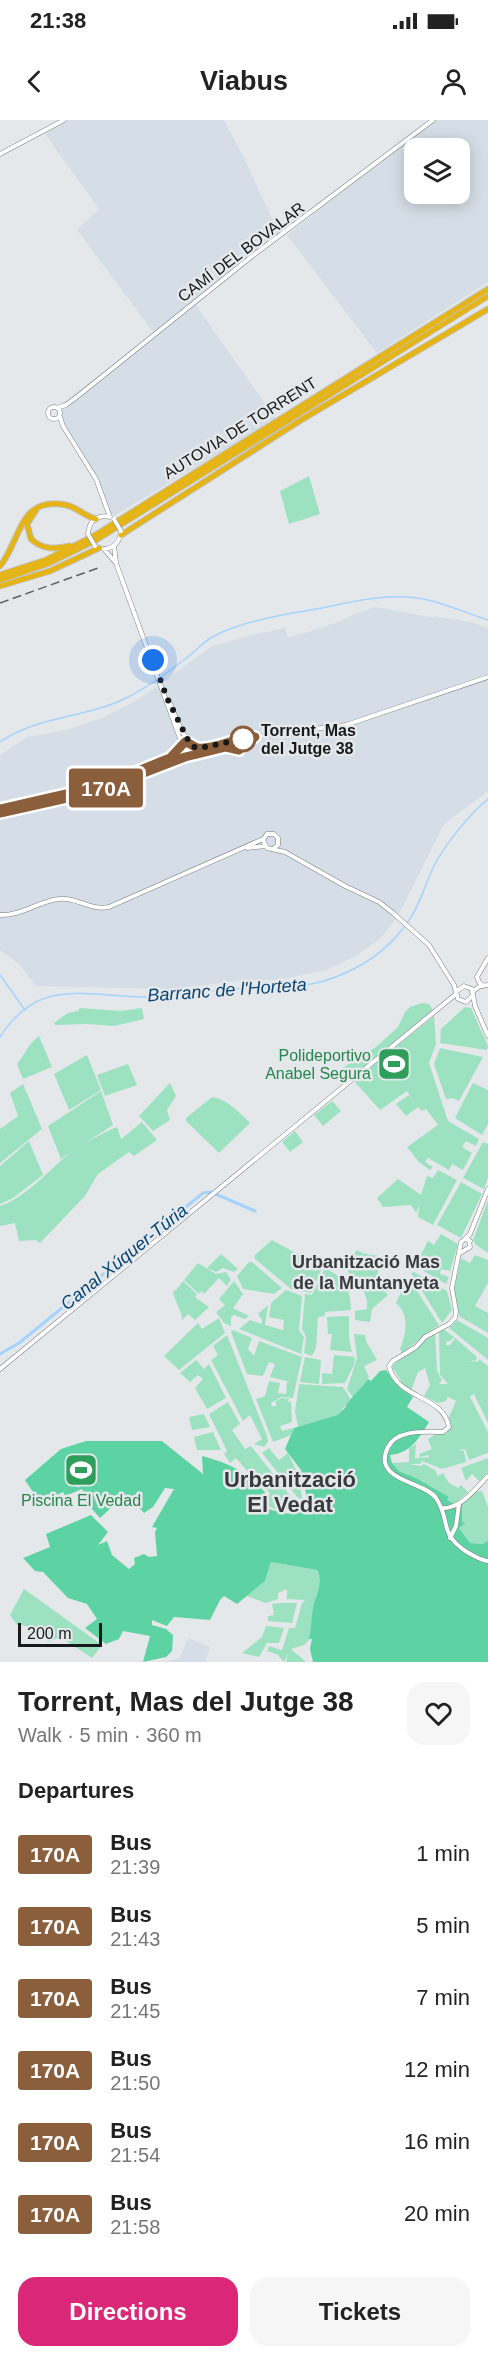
<!DOCTYPE html>
<meta charset="utf-8">
<style>
:root{--surface:#fff;--page:#f6f6f6;--text:#222;--muted:#767676;--accent:#db2777}
body{margin:0;font-family:Arial,sans-serif;background:var(--page);color:var(--text);height:100vh;display:flex;flex-direction:column;font-size:22px;white-space:nowrap}
*{box-sizing:border-box;margin:0}
p{font-size:20px;color:var(--muted)}
.icon{flex:none;width:33px;height:33px;fill:none;stroke:currentColor;stroke-width:2;stroke-linecap:round;stroke-linejoin:round}
.map{position:relative;height:1542px;overflow:hidden}
.details{display:flex;flex-direction:column;background:var(--surface);flex:1}
.details>*{flex:none}
.badge{padding:0 12px;border-radius:4px;font-size:21px;line-height:39px}
.controls{position:absolute;left:404px;top:18px;display:grid;gap:12px}
.controls a{display:grid;place-items:center;width:66px;height:66px;border-radius:12px;background:var(--surface);box-shadow:0 3px 15px #0003;font-size:30px}
.scale{position:absolute;left:18px;bottom:15px;width:84px;box-sizing:border-box;padding-left:6px;border:3px solid #18191a;border-top:0;font-size:16px;line-height:21px;white-space:nowrap;color:#18191a;-webkit-text-stroke:4px #e5e8eb;paint-order:stroke}
.you{position:absolute;width:30px;height:30px;margin:-15px;border:4px solid #fff;border-radius:50%;background:#1a73e8;box-shadow:0 0 0 9px #1a73e833}
.map>.badge{position:absolute;translate:-50% -50%;box-shadow:0 0 0 3px #fff}
h2{padding:0 18px;font-size:22px;line-height:54px}
.round{display:grid;place-items:center;flex:none;width:63px;height:63px;border-radius:18px;background:var(--page)}
.head{display:flex;align-items:center;justify-content:space-between;height:102px;padding:0 18px}
h1{font-size:28px;font-weight:700;line-height:45px}
.button{display:flex;gap:12px;margin-top:auto;padding:12px 18px}
.button a{flex:1;height:69px;border-radius:18px;background:var(--accent);color:#fff;font-size:24px;font-weight:700;line-height:69px;text-align:center}
.button a+a{background:var(--page);color:var(--text)}
ul{padding:0;list-style:none}
li{display:flex;align-items:center;gap:18px;height:72px;padding:0 18px}
li div{flex:1}
li b{display:block;font-size:22px}
li em{font-style:normal}
li .badge{min-width:66px;font-weight:700;text-align:center}
.status{display:flex;justify-content:space-between;align-items:center;height:42px;padding:0 30px;background:var(--surface);direction:ltr}
.status svg{height:16px;fill:currentColor}
header{display:flex;justify-content:space-between;align-items:center;height:78px;padding:0 18px;background:var(--surface);font-size:27px;font-weight:700}
.map>svg:first-child{display:block}
</style>
<div class="status"><b>21:38</b><svg viewBox="0 0 49 12"><path d="M0 12V9h3v3zM5 12V6h3v6zM10 12V3h3v9zM15 12V0h3v12zM26 1h20v11H26zM47 4h2v5h-2z"/></svg></div>
<header><svg class="icon" aria-label="back" viewBox="0 0 24 24"><path d="M15 5l-7 7 7 7"/></svg>Viabus<svg class="icon" aria-label="person" viewBox="0 0 24 24"><circle cx="12" cy="8" r="4"/><path d="M4 21q1-7 8-7t8 7"/></svg></header>
<div class="map">
<svg width="488" height="1542" viewBox="0 0 488 1542">
<rect width="100%" height="100%" fill="#e5e8eb"/>
<path fill="#d5dee6" fill-rule="evenodd" d="M68,0H224L244,38L280,115L194,183L276,299L114,396L107,390L98,360L63,301L58,286L154,213L77,110L99,89L45,14Z
M433,0H488V162L377,233L287,115ZM414,28H459V74H414Z
M376,487L435,498V496L474,503L488,508V671L444,704L398,796L380,819L354,837L326,850L279,860H244L172,869L36,866L19,844L0,830V635L27,617L67,610L104,597L139,579L211,527L247,516L285,508L288,518L342,501L354,494Z
M188,1518L210,1527L205,1542H164L180,1538Z"/>
<path fill="#9ce2c1" d="M309,356L320,394L289,404L280,371Z
M422,883L429,884L433,890L349,959L341,949L376,927L398,907L405,892L410,887Z
M465,887L471,888L488,926L487,930L440,923L441,909Z
M80,888L121,891L142,888L144,899L114,906L87,904L55,905L54,903L68,893L78,891Z
M434,896L436,924L429,943L448,1001L479,1019L476,1026L466,1021L462,1027L472,1033L463,1050L452,1044L449,1050L428,1038L425,1042L433,1047L430,1050L419,1042L407,1027L438,1005L426,989L422,991L418,987L406,996L396,984L409,975L414,982L407,971L380,990L354,961Z
M39,916L52,947L23,959L17,944C26,933 27,925 39,916Z
M440,928L483,937L459,981L453,978L446,979L434,944Z
M87,935L101,970L69,990L54,954Z
M128,944L137,965L105,976L97,955Z
M170,963L176,976L167,990L170,1000L153,1011L139,996Z
M473,963L488,970V1004L482,1015L455,998Z
M23,964L42,1009L0,1043V1009L18,996L10,973Z
M101,971L113,1005L61,1039L48,1006Z
M212,977C227,979 240,993 250,1003L219,1033L186,1001V998Z
M332,981L341,991L323,1006L314,995Z
M142,1002L157,1020L134,1036L129,1032L98,1054L85,1076L40,1123L36,1120L19,1121L15,1103L0,1106V1086C26,1077 44,1055 64,1038C79,1026 100,1014 117,1007L121,1019Z
M295,1011L303,1022L290,1032L282,1022Z
M29,1021L43,1055L13,1078L0,1084V1046Z
M483,1022L488,1024V1058L484,1069L463,1058Z
M438,1050L457,1060L433,1105L418,1097L419,1085L416,1093L411,1085L383,1087L377,1078L398,1059L421,1075L427,1056L433,1058Z
M461,1062L482,1074L461,1118L437,1105Z
M488,1080V1133L476,1125L473,1120Z
M441,1114L458,1124L450,1151L441,1149L440,1154L449,1157L446,1164L415,1146L428,1121L434,1125Z
M272,1120L305,1138L324,1144L311,1173L291,1169L255,1139L254,1136Z
M357,1130L362,1133L379,1136L377,1163L388,1175L372,1189L370,1202L355,1200V1191L367,1189V1180L358,1156L350,1157L346,1144Z
M221,1134L238,1149L234,1152L223,1148L216,1152L207,1148Z
M475,1135L488,1140V1163L475,1186L488,1193V1213L459,1196L454,1169L461,1138L470,1143Z
M249,1142H252L282,1168L274,1174L243,1169L237,1156Z
M198,1143L216,1154L226,1152L231,1160L227,1166L219,1158L204,1174L201,1171L199,1174L184,1160Z
M325,1148C344,1157 351,1170 351,1190L325,1192V1196L318,1197L316,1228L312,1236L304,1233L306,1217L302,1209L305,1174L312,1175Z
M414,1152L447,1171L452,1190L442,1203L411,1153Z
M408,1157L439,1205L402,1233L400,1229C406,1214 410,1195 396,1183Z
M183,1161L197,1174L195,1177L209,1187L195,1200L188,1194L182,1200C182,1189 174,1182 173,1171L176,1170Z
M234,1161L243,1174L233,1188L249,1196L245,1199L234,1195L231,1197V1206L224,1203L216,1192L225,1185L219,1179Z
M286,1170L302,1176L299,1210L304,1217L301,1234L239,1209L250,1200L262,1204V1200L258,1194L268,1185L265,1205L283,1210L284,1200L269,1197L271,1183Z
M349,1196V1218L352,1232L330,1230L332,1214H328L327,1197Z
M219,1198L225,1213L179,1250L164,1236L198,1203L202,1209Z
M457,1200L488,1218V1240L449,1208Z
M443,1209L454,1217L450,1221L446,1222V1225H450L455,1218L477,1237L476,1240L469,1242L479,1241V1239L488,1246V1303L474,1274L470,1277L488,1312V1333L469,1340L465,1329L459,1330L464,1331L466,1342L442,1349L422,1341L420,1344H409L421,1346L424,1344L435,1350L438,1356L443,1353L449,1363L458,1368L461,1365L468,1372L455,1384L447,1380L449,1377L418,1359L399,1351L392,1343L409,1342V1328L416,1324L415,1338L429,1337V1335L420,1337L419,1334L432,1329L428,1319L436,1314H446L450,1308L449,1297L456,1281L448,1277L446,1281L438,1283L424,1276L430,1265L425,1248L418,1252L411,1271L405,1267L392,1247C394,1243 428,1218 435,1213L437,1251L442,1260L439,1264H448L440,1255L439,1211Z
M233,1210L252,1218L248,1229L254,1236L259,1221L302,1237L293,1278L281,1277L271,1283L273,1287L277,1285L275,1282L281,1278L289,1279L288,1282H291L292,1302L280,1306L282,1311L294,1308L291,1315L273,1322L256,1279L265,1276L269,1261L280,1263L278,1273L286,1274L287,1262H290L270,1257L275,1244L269,1242L263,1256L247,1254L231,1212Z
M354,1214L365,1215L366,1221L377,1240L364,1246L369,1257L364,1266L353,1277L347,1269L357,1238Z
M227,1215L267,1316L268,1322L264,1327L254,1324L262,1319L250,1295L243,1301L211,1240L218,1235L213,1226Z
M334,1235L355,1237L354,1245L345,1263L322,1264V1253L332,1254Z
M305,1237L321,1240L319,1264L300,1262Z
M196,1240L204,1249L209,1244L226,1278L207,1289L195,1268L203,1259L198,1255L190,1262L180,1253Z
M299,1264L343,1267L351,1280L337,1295L298,1307L295,1291Z
M228,1282L240,1304L232,1310L245,1329L251,1326L296,1383V1386L283,1382L280,1391L265,1385L270,1373L254,1359L236,1338L230,1343L224,1334L227,1331L209,1294Z
M204,1294L210,1307L192,1310L189,1297Z
M213,1312L221,1330H197L194,1317Z
M269,1328L279,1340L288,1333L298,1354L302,1379L298,1378L262,1333Z
M488,1338V1352L479,1361L472,1354L466,1361L461,1348Z
M482,1371L488,1387V1421L482,1424L470,1423L459,1408L461,1402L462,1384L475,1372Z
M271,1442L317,1450L320,1463L314,1485L313,1505L309,1520L304,1525L291,1529L306,1542H286L288,1534L284,1542L278,1535L267,1531L269,1526L282,1530L289,1508H295L302,1483L305,1480L287,1479V1469L278,1473V1479L266,1483L247,1476L265,1461Z
M24,1469L102,1525L92,1538L60,1517L48,1522C43,1510 30,1505 17,1505L10,1495Z
M280,1483H297L292,1503L268,1501V1496L274,1495L272,1484Z
M266,1506L284,1508L279,1523H267L259,1537L242,1533L262,1517Z"/>
<path fill="#5dd3a3" d="M386,1250L401,1269L413,1277L407,1287L429,1302C419,1318 411,1333 390,1335L392,1343L399,1351L418,1359L449,1377L447,1380L455,1384L458,1381L462,1384V1402L465,1403L459,1408L470,1423L482,1424L488,1421V1542H313L310,1529L312,1519H309C312,1507 311,1495 314,1484C317,1472 323,1463 317,1450L271,1442L265,1461L237,1484L224,1476L220,1480L210,1500L174,1497L167,1506L152,1500V1505L166,1509L173,1515L172,1531L166,1537L143,1542L150,1516L123,1511L119,1519L106,1524L85,1508L97,1499L87,1484L68,1478L43,1452L35,1451L23,1438L50,1427L46,1414L91,1395L108,1412L98,1425L107,1421L112,1435L129,1449L135,1444L134,1438L144,1434L149,1437L157,1436L155,1412L157,1408L152,1407L174,1369L165,1368L153,1387L144,1393L132,1380L113,1386L100,1398L92,1389L82,1369L65,1376L63,1372L57,1375L55,1372L31,1381L33,1372L25,1360L61,1329L86,1321H162L203,1354L202,1336C231,1344 243,1350 265,1372L261,1387L283,1393L295,1394L307,1378L301,1350L285,1329L294,1308L337,1295L345,1288C349,1278 362,1269 368,1259L371,1261L380,1251Z"/>
<path fill="#a5d3fe" d="M79,1337L93,1343L79,1368L69,1363V1357Z"/>
<g fill="none" stroke-linecap="round" stroke-linejoin="round">
<path stroke="#a5d3fe" stroke-width="1.5" d="M0,622C37,596 85,598 124,579C147,568 170,551 189,536C197,530 205,520 214,516C244,501 277,496 310,490C351,483 390,470 432,481C451,486 469,494 488,500
M407,803C420,786 424,767 433,748C443,727 470,693 488,679
M0,855L25,890
M0,917C11,899 31,880 53,876C80,870 112,876 140,877C172,877 204,871 235,869C254,867 272,869 290,867C334,864 378,842 404,807"/>
<path stroke="#a5d3fe" stroke-width="3" d="M0,1234L19,1223L203,1073L211,1072L255,1091"/>
<defs>
<path id="secondary" d="M0,34L64,0
M48 293a6 6 0 1 1 12 0a6 6 0 1 1-12 0Z
M57,288L66,285L78,276L251,137L433,0
M60,297L63,306L96,359L110,397
M88,414C89,401 97,394 110,397
M114,426L116,442
M104,429L116,443L182,624
M104,429C114,428 119,423 121,413
M169,581L182,612L194,627
M194,627H204L237,619L346,605L488,557
M0,689L101,666L170,638L180,630L182,624
M0,693L94,672L185,637L226,627L239,630L243,624L255,617
M247,728L266,726
M274,728L278,725V718L274,714H267L263,720L267,728L285,732L345,766L379,782L393,793L429,825L454,865L458,879L466,882L472,876
M0,795C21,796 39,781 59,779C76,777 91,791 109,787L263,719
M483,866L479,862L477,857L488,838
M457,871L464,866L472,869L475,886L488,916
M472,872L480,866L488,865
M465,1119L470,1114L488,1069
M470,1121L465,1119L461,1122L452,1168L456,1191L455,1198L449,1204L425,1217L416,1227L393,1241L389,1246C397,1280 443,1274 449,1307L443,1312C426,1312 397,1309 388,1327C371,1361 424,1361 436,1378C452,1402 437,1412 467,1432C474,1436 480,1440 488,1441
M460,1133L470,1127L469,1120
M0,1249L456,874
M441,1388C460,1390 475,1369 488,1356
M450,1418L456,1406L459,1384"/>
<path id="highway" d="M36,390L27,404L31,419C43,430 54,429 70,426
M121,415L301,300L488,189
M0,446C21,421 19,375 66,385C77,387 84,396 96,399
M0,455L46,440L94,416L488,169
M0,460L47,444L96,420L488,176
M0,466L50,451L99,428"/>
</defs>
<use href="#secondary" stroke="#7a7d80" stroke-width="5"/>
<use href="#highway" stroke="#c3c3c3" stroke-width="7"/>
<use href="#secondary" stroke="#fff" stroke-width="4"/>
<use href="#highway" stroke="#e5b417" stroke-width="5"/>
<path stroke="#5d5f60" stroke-width="1.5" stroke-dasharray="9 4.5" stroke-linecap="butt" d="M0,483L98,448"/>
<defs>
<path id="secondary-bridge" d="M114,399L121,411
M88,414L95,426"/>
</defs>
<use href="#secondary-bridge" stroke="#7a7d80" stroke-width="5" stroke-linecap="butt"/>
<use href="#secondary-bridge" stroke="#fff" stroke-width="4"/>
</g>
<g fill="none" stroke-linecap="round" stroke-linejoin="round">
<defs>
<path id="line" d="M0,689L101,666L170,638L185,622C191,623 193,627 198,628C218,630 236,616 255,617L243,624L239,630L226,627L185,637L94,672L0,693"/>
</defs>
<use href="#line" stroke="#fff" stroke-width="14"/>
<use href="#line" stroke="#8b5e3c" stroke-width="9"/>
<path stroke="#18191a" stroke-width="6" stroke-dasharray="0 10.8" d="M153,540L167,578L189,622L194,627L200,628L243,619"/>
</g>
<defs>
<symbol id="stadium-square" viewBox="-11 -11 22 22"><rect x="-9" y="-9" width="18" height="18" rx="4" fill="#2e9e5b" stroke="#e5e8eb"/><path d="M0-5a6.5 5 0 1 0 0 10a6.5 5 0 1 0 0-10ZM-3.5-1.8h7v3.6h-7Z" fill="#fff"/></symbol>
</defs>
<g fill-rule="evenodd">
<use href="#stadium-square" x="375" y="925" width="38" height="38"/>
<use href="#stadium-square" x="62" y="1331" width="38" height="38"/>
</g>
<circle fill="#fff" stroke="#8b5e3c" stroke-width="3" cx="243" cy="619" r="12"/>
<g text-anchor="middle" dominant-baseline="central" stroke-width="5" stroke-linejoin="round" paint-order="stroke">
<g font-size="16" fill="#18191a" stroke="#e5e8eb">
<text transform="translate(241 132) rotate(-37)">CAMÍ DEL BOVALAR</text>
<text transform="translate(240 308) rotate(-32)">AUTOVIA DE TORRENT</text>
</g>
<g font-size="16" font-weight="bold" fill="#18191a" stroke="#e5e8eb" text-anchor="start">
<text x="261" y="610">Torrent, Mas<tspan x="261" dy="18">del Jutge 38</tspan></text>
</g>
<g font-size="16" fill="#27864d" stroke="#e5e8eb" text-anchor="end">
<text x="371" y="935">Polideportivo<tspan x="371" dy="18">Anabel Segura</tspan></text>
<text x="81" y="1380" text-anchor="middle">Piscina El Vedad</text>
</g>
<g font-size="18" font-style="italic" fill="#094572" stroke="#e5e8eb">
<text transform="translate(227 870) rotate(-4)">Barranc de l'Horteta</text>
<text transform="translate(124 1137) rotate(-39)">Canal Xúquer-Túria</text>
</g>
<g font-size="18" font-weight="bold" fill="#393b3e" stroke="#e5e8eb">
<text x="366" y="1142">Urbanització Mas<tspan x="366" dy="21">de la Muntanyeta</tspan></text>
</g>
<g font-size="22" font-weight="bold" fill="#393b3e" stroke="#e5e8eb">
<text x="290" y="1359">Urbanització<tspan x="290" dy="25">El Vedat</tspan></text>
</g>
</g>
</svg>
<div class="controls">
<a><svg class="icon" aria-label="layers" viewBox="0 0 24 24"><path d="M12 4l9 5-9 5-9-5zM3 14l9 5 9-5"/></svg></a>
</div>
<div class="scale">200 m</div>
<div class="you" style="left:153px;top:540px"></div>
<b class="badge" style="left:106px;top:668px;background:#8b5e3c;color:#fff">170A</b>
</div>
<section class="details">
<div class="head"><div><h1>Torrent, Mas del Jutge 38</h1><p>Walk · 5 min · 360 m</p></div><a class="round"><svg class="icon" aria-label="heart" viewBox="0 0 24 24"><path d="M12 20l-8-8c-3-5 5-10 8-4 3-6 11-1 8 4z"/></svg></a></div>
<h2>Departures</h2>
<ul>
<li><span class="badge" style="background:#8b5e3c;color:#fff">170A</span><div><b>Bus</b><p>21:39</p></div><em>1 min</em></li>
<li><span class="badge" style="background:#8b5e3c;color:#fff">170A</span><div><b>Bus</b><p>21:43</p></div><em>5 min</em></li>
<li><span class="badge" style="background:#8b5e3c;color:#fff">170A</span><div><b>Bus</b><p>21:45</p></div><em>7 min</em></li>
<li><span class="badge" style="background:#8b5e3c;color:#fff">170A</span><div><b>Bus</b><p>21:50</p></div><em>12 min</em></li>
<li><span class="badge" style="background:#8b5e3c;color:#fff">170A</span><div><b>Bus</b><p>21:54</p></div><em>16 min</em></li>
<li><span class="badge" style="background:#8b5e3c;color:#fff">170A</span><div><b>Bus</b><p>21:58</p></div><em>20 min</em></li>
</ul>
<div class="button"><a>Directions</a><a>Tickets</a></div>
</section>
